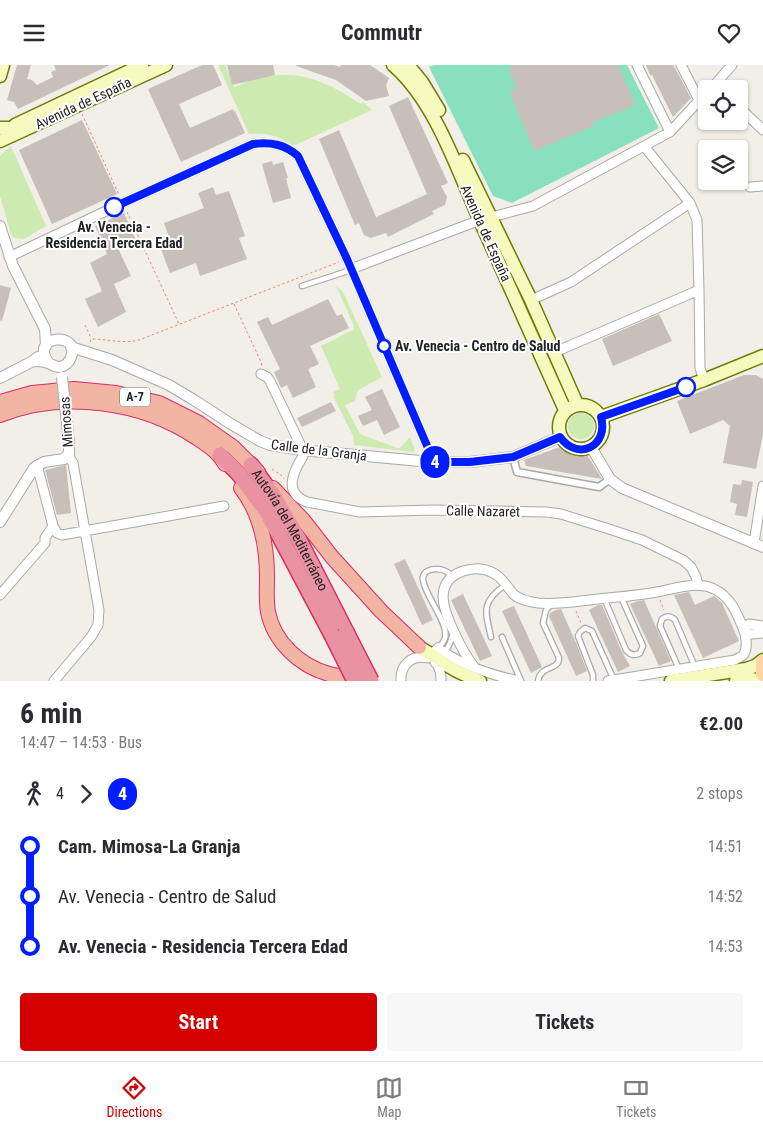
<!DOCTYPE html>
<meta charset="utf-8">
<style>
:root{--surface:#fff;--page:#f7f7f7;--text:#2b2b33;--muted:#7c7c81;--line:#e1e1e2;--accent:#d40000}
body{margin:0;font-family:"Roboto Condensed",sans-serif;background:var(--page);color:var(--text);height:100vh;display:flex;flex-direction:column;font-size:19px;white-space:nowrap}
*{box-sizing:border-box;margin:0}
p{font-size:16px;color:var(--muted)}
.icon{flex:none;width:28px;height:28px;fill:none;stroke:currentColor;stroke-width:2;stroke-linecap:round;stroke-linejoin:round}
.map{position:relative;height:616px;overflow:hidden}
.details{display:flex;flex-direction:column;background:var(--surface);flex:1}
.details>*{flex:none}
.badge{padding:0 10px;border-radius:16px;font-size:18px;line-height:32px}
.tools{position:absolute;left:698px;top:15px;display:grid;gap:10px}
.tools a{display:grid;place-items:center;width:50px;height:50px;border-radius:5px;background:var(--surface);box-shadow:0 1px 4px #0004;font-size:25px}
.map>.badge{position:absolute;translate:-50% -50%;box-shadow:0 0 0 2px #fff}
.legs{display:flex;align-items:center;gap:8px;height:55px;padding:0 20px;font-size:16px}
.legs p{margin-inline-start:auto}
.head{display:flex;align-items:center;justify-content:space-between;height:85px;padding:0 20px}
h1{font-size:28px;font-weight:700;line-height:38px}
.action{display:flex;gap:10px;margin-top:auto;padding:10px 20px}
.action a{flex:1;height:58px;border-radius:5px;background:var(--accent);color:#fff;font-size:20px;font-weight:700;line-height:58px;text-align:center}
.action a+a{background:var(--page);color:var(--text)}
ul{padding:0 20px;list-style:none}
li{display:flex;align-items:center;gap:18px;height:50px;font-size:19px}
li i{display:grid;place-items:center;width:8px;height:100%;margin:0 6px;background:currentColor}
li i::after{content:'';width:12px;height:12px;margin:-6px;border:4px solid;border-radius:50%;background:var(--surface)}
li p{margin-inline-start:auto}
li:first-child i{background:linear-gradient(#0000 50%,currentColor 0)}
li:last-child i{background:linear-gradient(currentColor 50%,#0000 0)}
header{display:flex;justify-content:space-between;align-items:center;height:65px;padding:0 20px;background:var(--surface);font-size:22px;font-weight:700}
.dock{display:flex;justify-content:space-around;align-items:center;height:70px;border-top:1px solid var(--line);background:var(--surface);font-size:14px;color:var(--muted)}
.dock a{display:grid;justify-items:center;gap:2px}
.dock .selected{color:var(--accent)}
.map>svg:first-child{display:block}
</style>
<header><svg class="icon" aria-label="menu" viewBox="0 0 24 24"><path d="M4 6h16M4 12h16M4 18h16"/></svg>Commutr<svg class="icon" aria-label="heart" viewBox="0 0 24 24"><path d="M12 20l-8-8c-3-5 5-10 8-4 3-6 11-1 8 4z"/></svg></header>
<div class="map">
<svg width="763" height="616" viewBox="0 0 763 616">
<rect width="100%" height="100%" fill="#f2efe9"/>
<path fill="#cdebb0" d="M218,0H225L234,22C243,19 251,15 260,13C298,3 330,18 361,39L363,37L372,45L293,81C277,70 269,68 249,69Z
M11,81L46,161L24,174L14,173L11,169L0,131V91Z
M336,221L342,226L345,231L382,312L360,324L357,328L355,336L345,340L360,369L397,383H400L410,372L415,385L413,387L354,380L353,371L333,331L335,330L333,327L340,324L321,281L353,265L354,261Z
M568 361a13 13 0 1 1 26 0a13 13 0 1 1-26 0Z"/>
<path fill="#88e0be" d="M434,0H627L659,63L512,138L493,131L429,2Z"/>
<path fill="#c7bfb8" d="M17,0H31L27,14L32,15L37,20L53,12L51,7L56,5L54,0H110L18,44L14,37L7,35Z
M202,0H213L222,20L179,39L190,63L233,44L234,47L235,46L245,68L181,97L148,24Z
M227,0H273L275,10L232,20Z
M296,0H334L340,2L341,0H370L389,13L386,20L389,31L366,36L336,15L296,1Z
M514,0H618L635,40L592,58L594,61L534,86L510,27L517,24L508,3Z
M646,0H673L681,14L691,33L673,52L652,10H650Z
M408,32L448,118L441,121L447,132L445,140L432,146L434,149L388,172L386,168L371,173L364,170L359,158L355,160L319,74L339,65L376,152L390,146L427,129L389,41Z
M82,55L117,129L52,159L19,85Z
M272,96L273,100L283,97L288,113H286L291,133L273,138L262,99Z
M213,122L216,130L229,126L245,171L239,173L247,194L200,211L196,198L170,208L158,176L169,172L164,158L204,143L198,128Z
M124,148L136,175L118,183L131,211L114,219L126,247L98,262L85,234L102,226L90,198L107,189L95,161Z
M0,220L11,223L2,256L0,255Z
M328,234L337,251L342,249L349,263L310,281L319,299L308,304L316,322L293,333L287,320L281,323L274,307L280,304L257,257L268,252L272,260Z
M659,249L672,276L613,301L602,274Z
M744,310H756L763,314V369L756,404L723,398L730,361L723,355L690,369L677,336Z
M382,324L400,362L384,370L377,355L363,361L358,351L372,345L365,332Z
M331,337L336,346L302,362L297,353Z
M560,382L568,386L579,389L586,388L602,414L526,401L524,395Z
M66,400L71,448L57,450L45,405Z
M742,415L753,417L747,452L735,450L737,439L730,437L733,419L741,420Z
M405,494L433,555L422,560L394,499Z
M689,527L695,540L714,531L720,536L722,538L739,576L703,593L674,530Z
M463,529L492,591L480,596L451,535Z
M644,535L671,596L659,601L630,539L635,537Z
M598,540H602L622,587L630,601L618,607L589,545Z
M514,541L542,602L531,608L502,546Z
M561,544L577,580L587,606L576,611L549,551L550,548L556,545Z"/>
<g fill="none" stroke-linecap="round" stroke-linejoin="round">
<defs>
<path id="service" d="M302,221L351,205
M604,533L626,585C630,590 635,591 640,588L643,581L621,532
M491,572C485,546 481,537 505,520
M502,572L521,616
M438,583C441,580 444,577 445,573C449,558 425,531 423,515C421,501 447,501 452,512
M445,588L450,578L453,568
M679,604L660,561L662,554C667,550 671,551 675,555L695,602
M538,616C541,599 559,606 559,593L543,558L546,545L551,540
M593,616V610L578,571L580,567L585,563L592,566L614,615"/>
<path id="pedestrian" d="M513,392L517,407L599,422L610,414"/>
<path id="minor" d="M637,0L670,67
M681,0L699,35
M711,24L732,0
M739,42L763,65
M644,81L690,138L697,155L699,225L700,303L704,315
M750,122L763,121
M9,192L123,138L253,79C271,77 284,79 298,91L347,194L431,390V397
M351,204L480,155L533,141L670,67L706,28
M531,235L571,217L690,138
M555,287L699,225
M261,309L267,312L270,316L301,381L303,391C293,407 283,428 307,437L360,447L433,445L546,447L561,449L612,465L642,475L683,495L691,502L696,512L698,520
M37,400L53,461L57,468L62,470L224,441
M754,478L763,421
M0,530L45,478V473L53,461
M744,564L747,560L749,559L763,561
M745,568L751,569L763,568
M428,593L438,583C462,601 491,610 519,616
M435,597C440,603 441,608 441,616
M475,603C466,592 460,580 454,567C444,546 432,517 463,506C479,501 493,504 504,517C507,521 510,525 513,529C520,535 530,537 538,538C558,540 578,536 598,534C616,532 634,531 651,528C672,525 695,515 714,524C730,531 737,548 743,563C746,570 748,582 744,589C742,592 738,593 735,595L608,616
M54,616L91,572L98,560L99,545L73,398L68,390
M401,616C400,600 412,589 428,593"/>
<path id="tertiary" d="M0,161L13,201L45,264L46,281
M71,282L112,295L169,320L194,335L231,359L260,376L270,380L302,385L431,397H470L513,392L560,372
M33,296C37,296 41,296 45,297C50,298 54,302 60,302C65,301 69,298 71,292C81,266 29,270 48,297
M0,313L33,296L38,292
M591,382L610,414L622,423L763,482
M0,457L34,403L44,397L64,394L69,388V378"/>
<path id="secondary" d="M393,0C436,37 458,107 481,158C509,221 537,283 565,345
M408,0L422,17L439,45
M0,11L3,0
M15,60L142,0
M0,63H9
M0,76L166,0
M463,95L531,235L577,339
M559 362a22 22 0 1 1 44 0a22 22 0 1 1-44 0Z
M601,352L704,315L763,291
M419,582C430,588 440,595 450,602C459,608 470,612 480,616
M671,616L746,604L755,601L763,595
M736,616L751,614L762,616"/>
<path id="primary" d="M763,597V609"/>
<path id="trunk" d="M0,337L32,328L74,324L116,328L159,338L199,358L233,382L258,407
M0,350C63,325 142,336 197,373C208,381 219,387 225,399
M241,423C261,449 267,480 267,512C267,524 266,535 268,547C274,577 300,601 329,609C340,612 352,613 363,614
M273,423L304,456L332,492L381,546L419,582"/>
<g id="motorway">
<path d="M220,390L239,409L267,447L331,568"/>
<path id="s1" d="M251,400L274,432L298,473L346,567"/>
</g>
</defs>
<use href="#service" stroke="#a9a9a9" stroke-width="7"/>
<use href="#pedestrian" stroke="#a9a9a9" stroke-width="9"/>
<use href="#minor" stroke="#a9a9a9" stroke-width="11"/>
<use href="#tertiary" stroke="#a9a9a9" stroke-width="12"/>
<use href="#secondary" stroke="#707d05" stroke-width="15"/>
<use href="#primary" stroke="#a06b00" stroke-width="16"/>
<use href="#trunk" stroke="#dc2a67" stroke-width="16"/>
<use href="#motorway" stroke="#dc2a67" stroke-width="18"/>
<path stroke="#fa8072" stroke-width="1" stroke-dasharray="2.5 2.5" stroke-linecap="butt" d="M82,49L119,130
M127,147L179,259
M234,239L261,297L262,301
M85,260L91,273
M90,277L91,274C107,274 124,279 139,275L339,197
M272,404L281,410L284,414
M660,535L664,545
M576,546L581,558"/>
<use href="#service" stroke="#fff" stroke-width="4.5"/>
<use href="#pedestrian" stroke="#fff" stroke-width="6"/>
<use href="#minor" stroke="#fff" stroke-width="9"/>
<use href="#tertiary" stroke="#fff" stroke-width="10"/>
<use href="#secondary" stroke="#f7fabf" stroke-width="12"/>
<use href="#primary" stroke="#fcd6a4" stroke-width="14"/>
<use href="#trunk" stroke="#f2b4a3" stroke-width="14"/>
<use href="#motorway" stroke="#e892a2" stroke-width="15"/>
<defs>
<path id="tertiary-bridge" d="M62,312L69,378"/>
<path id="motorway-bridge" d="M346,567L371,616
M331,568L355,616"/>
</defs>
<use href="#tertiary-bridge" stroke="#a9a9a9" stroke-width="12" stroke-linecap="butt"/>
<use href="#motorway-bridge" stroke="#dc2a67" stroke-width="18" stroke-linecap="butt"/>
<use href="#tertiary-bridge" stroke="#fff" stroke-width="10"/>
<use href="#motorway-bridge" stroke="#e892a2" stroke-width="15"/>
</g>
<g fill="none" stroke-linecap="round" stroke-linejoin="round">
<defs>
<path id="line-1" d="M114,142L253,79C271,77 284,79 298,91L347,194L431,390V397H470L513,392L560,372C578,397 609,381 601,352L686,322"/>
</defs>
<use href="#line-1" stroke="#fff" stroke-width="11"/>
<use href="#line-1" stroke="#001eff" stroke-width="8"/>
</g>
<g fill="#fff" stroke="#001eff" stroke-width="2.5">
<circle cx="114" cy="142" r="9"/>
<circle cx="384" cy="281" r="6"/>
<circle cx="686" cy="322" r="9"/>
</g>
<g text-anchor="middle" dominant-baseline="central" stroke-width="4" stroke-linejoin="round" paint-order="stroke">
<rect fill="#fff" stroke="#646464" stroke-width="1" x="120" y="322.5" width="30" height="19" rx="4"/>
<g font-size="12" font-weight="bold" fill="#222">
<text x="135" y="332">A-7</text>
</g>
<g font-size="14" fill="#222" stroke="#fff">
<text transform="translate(83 38) rotate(-25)">Avenida de España</text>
<text transform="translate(486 168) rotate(66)">Avenida de España</text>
<text transform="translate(66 357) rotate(-94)">Mimosas</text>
<text transform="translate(319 385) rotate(7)">Calle de la Granja</text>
<text transform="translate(483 446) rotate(1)">Calle Nazaret</text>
<text stroke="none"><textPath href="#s1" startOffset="76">Autovía del Mediterráneo</textPath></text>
</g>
<g font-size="14" font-weight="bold" fill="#222" stroke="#fff">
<text x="114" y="162">Av. Venecia -<tspan x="114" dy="16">Residencia Tercera Edad</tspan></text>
<text x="395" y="281" text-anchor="start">Av. Venecia - Centro de Salud</text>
</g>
</g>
</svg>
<div class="tools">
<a><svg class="icon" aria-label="locate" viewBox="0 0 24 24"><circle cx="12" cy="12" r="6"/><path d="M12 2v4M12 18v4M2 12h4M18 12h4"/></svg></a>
<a><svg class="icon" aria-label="layers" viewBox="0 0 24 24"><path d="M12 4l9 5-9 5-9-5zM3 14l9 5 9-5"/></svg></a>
</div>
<b class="badge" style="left:435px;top:397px;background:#001eff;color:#fff">4</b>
</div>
<section class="details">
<div class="head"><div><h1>6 min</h1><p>14:47 – 14:53 · Bus</p></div><b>€2.00</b></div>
<div class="legs"><svg class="icon" aria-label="walk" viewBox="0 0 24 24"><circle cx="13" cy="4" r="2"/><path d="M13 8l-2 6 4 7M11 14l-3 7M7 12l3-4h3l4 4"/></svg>4<svg class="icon" aria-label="forward" viewBox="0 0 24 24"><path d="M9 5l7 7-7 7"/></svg><b class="badge" style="background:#001eff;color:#fff">4</b><p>2 stops</p></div>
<ul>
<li><i style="color:#001eff"></i><b>Cam. Mimosa-La Granja</b><p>14:51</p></li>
<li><i style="color:#001eff"></i><span>Av. Venecia - Centro de Salud</span><p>14:52</p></li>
<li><i style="color:#001eff"></i><b>Av. Venecia - Residencia Tercera Edad</b><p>14:53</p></li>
</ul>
<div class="action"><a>Start</a><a>Tickets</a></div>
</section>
<nav class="dock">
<a class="selected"><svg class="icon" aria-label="directions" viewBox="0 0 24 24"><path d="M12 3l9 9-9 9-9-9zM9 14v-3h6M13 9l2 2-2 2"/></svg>Directions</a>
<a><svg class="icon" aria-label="map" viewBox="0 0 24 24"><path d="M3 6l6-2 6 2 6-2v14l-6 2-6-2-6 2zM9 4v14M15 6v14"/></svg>Map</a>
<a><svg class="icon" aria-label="tickets" viewBox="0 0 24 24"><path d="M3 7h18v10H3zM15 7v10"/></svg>Tickets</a>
</nav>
